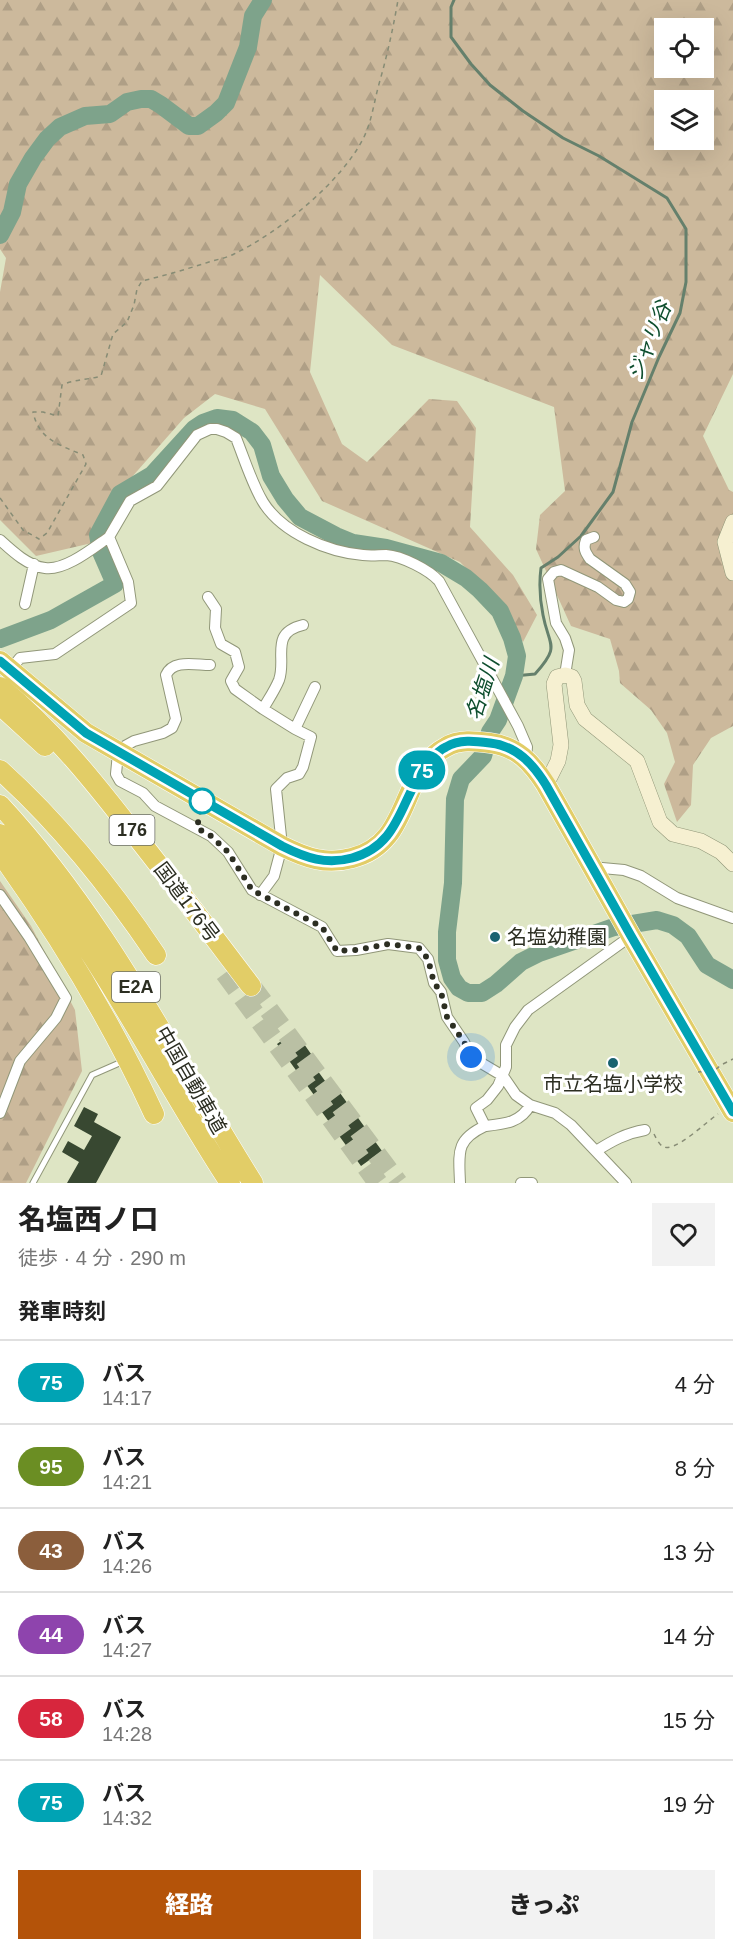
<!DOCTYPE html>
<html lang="ja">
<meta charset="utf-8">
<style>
:root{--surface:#fff;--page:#f2f2f2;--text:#222;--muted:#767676;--line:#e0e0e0;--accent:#b45309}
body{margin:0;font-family:Helvetica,"Noto Sans JP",sans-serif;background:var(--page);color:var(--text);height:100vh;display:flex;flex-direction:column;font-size:22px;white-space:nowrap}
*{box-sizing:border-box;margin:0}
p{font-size:20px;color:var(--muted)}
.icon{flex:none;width:33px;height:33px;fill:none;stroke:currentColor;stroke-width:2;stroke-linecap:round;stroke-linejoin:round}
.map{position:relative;height:1183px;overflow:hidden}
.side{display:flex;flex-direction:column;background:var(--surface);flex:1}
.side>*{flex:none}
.badge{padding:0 12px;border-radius:20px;font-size:21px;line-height:39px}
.buttons{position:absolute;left:654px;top:18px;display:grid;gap:12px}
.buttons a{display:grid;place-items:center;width:60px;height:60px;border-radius:0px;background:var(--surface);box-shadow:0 6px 24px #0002;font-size:30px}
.you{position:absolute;width:30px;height:30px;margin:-15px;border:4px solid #fff;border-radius:50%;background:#1a73e8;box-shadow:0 0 0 9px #1a73e833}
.map>.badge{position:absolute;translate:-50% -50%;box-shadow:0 0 0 3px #fff}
h2{padding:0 18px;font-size:22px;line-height:54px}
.round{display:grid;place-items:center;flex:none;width:63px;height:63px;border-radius:0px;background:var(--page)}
.summary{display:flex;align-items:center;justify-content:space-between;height:102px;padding:0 18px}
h1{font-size:28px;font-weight:800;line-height:45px}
.button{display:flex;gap:12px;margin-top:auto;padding:12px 18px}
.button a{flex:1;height:69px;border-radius:0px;background:var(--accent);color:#fff;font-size:24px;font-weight:800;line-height:69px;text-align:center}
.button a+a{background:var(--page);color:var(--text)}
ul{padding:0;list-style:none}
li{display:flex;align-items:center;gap:18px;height:84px;padding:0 18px;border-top:2px solid var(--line)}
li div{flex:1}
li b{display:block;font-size:22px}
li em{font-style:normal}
li .badge{min-width:66px;font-weight:700;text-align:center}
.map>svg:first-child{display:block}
</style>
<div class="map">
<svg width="733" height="1183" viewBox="0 0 733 1183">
<defs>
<pattern id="forest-firs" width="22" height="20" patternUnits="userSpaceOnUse" patternTransform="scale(1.5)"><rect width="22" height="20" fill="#ccb99c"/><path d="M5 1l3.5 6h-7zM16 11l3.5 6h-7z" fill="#af9f86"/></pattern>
</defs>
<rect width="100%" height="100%" fill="#dee5c4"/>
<path fill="url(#forest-firs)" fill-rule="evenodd" d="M0,0H733V374L703,436L729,490L733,492V726L711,738L693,765L691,805L677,822L664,784L675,762L667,733L651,710L620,683L619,671L610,639L571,626L536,549L540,515L565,491L554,407L392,345L320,275L310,372L342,444L367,462L429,399L457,401L476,428L470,527L513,575L537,615L523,642L496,599L460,562L322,501L265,409L215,394L184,418L116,495L92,543L36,556L0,520V292L6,258L0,249ZM664,28H704V68H664ZM664,100H704V140H664Z
M0,881L31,926L75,1010L82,1071L26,1183H0Z"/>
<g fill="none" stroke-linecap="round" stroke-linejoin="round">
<path stroke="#65806c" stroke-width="3" d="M454,0L451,7V37L471,64L490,85L523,111L563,138L599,156L667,198L686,229V282L680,313L659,357L632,422L613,492L581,536L558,557L541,568C539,583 540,600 543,615C549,647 561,645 535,674L514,676"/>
<path stroke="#7ea38b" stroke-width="18" d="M0,235L12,212L18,184L33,158L47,139L60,127L85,116L110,114L127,102L141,99H151L161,105L189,126H198L216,113L226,103L248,47L253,16L263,0
M0,639L51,620L115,584L101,552L98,535L120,494L152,475L194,429L203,423L217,418L233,420L252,432L262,445L271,476L285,499L300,517L336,536L353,543L386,548L441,563L466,578L480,590L500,611L512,638L517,656L514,676L498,720L490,732L483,756L461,779L455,799L453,883L447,932V960L452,978L459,988L468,993H482L496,984L521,962L539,953L614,927L657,920L673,925L688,936L707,965L733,980"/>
</g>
<path fill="#384831" d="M291,1034L300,1047L304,1044L316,1061L312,1063L328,1085L332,1082L382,1151L361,1166L311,1097L314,1095L277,1044Z
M84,1107L98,1114L94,1122L121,1137L96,1183H67L79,1162L62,1152L68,1141L84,1150L92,1136L74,1126Z"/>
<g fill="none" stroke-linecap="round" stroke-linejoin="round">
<path stroke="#bac0a4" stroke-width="20" stroke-dasharray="20 10" stroke-linecap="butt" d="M225,973L378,1183
M251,986L398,1183"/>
<defs>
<path id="lane" d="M33,1183L92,1075L124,1061"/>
<path id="street" d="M0,540C12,551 28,566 45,568C65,571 93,548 109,537
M208,597L216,609L215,628L221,644L235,652L239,667L231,681L235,689L263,709
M25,604L34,564
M210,665C195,665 173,659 166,675L176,719L172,728L163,733L134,741L125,746L118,753L116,774L120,781L143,793L155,806L211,836L228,852L252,890L322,927L337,951L356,950L388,944L419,948L428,959L434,983L441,992L447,1017L464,1042L471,1057L503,1076L516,1095L530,1105L555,1113L571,1125L626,1183
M11,669L20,658L55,654L131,603L128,582L109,537L130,501L157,486L197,435L210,429H217L226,432L236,438C244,458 252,484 263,502C282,533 328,552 363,555C371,556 379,555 386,555C402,556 429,570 439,581L518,726L527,747L526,758
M565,675L569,650L565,638L556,623L548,579L554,572L561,570L598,587L616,600L624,602L628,599L630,592L625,584L590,559C585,552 583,548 586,540L594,537
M295,729L263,709C268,700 275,690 279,680C287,658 269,633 303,625
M591,867L624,870L641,876L677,898L733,918
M0,895L29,937L66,998L56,1018L20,1061L0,1113
M260,895L274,876L282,846L276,789L287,778L299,774L303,767L311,737L295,729L315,687
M485,1126C503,1124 521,1123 530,1105
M596,1151C612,1141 626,1133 645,1130
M460,1183C459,1153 455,1140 485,1126L476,1108L487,1100L498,1086L506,1067V1045L515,1027L528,1010L631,936
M521,1183H532"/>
<path id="secondary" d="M733,522L725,542L733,573
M546,785L558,761L561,745L554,684L557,677L565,675L572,677L574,681L577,705L585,719L637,761L660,822L673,834L701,841L721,852L733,864"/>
<path id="highway" d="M0,661L86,733L282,846C306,858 326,865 352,858C413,843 398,772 446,747C459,739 475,741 490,743C517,746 532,763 546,785L631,936L733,1112
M0,687C53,730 95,783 136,836C175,885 213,936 251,986
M0,705L45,746
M0,770C60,824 111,888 156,955
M0,805C104,917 172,1054 253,1183
M0,834C95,938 154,1067 230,1183
M0,853C59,935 112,1023 154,1114"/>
</defs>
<use href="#lane" stroke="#919779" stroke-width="7"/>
<use href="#street" stroke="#919779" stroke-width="12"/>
<use href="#secondary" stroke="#919779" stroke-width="16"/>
<use href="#highway" stroke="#fff" stroke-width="21"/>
<path stroke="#878c75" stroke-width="1.5" stroke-dasharray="4.5 4.5" stroke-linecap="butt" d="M0,498L23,530L39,539L47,533L86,464L83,455C60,445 39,440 33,412H43L58,416L62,385C75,379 88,380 101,376L113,334L127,322L134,305L137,289L142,281C163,276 183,270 203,264C213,260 224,259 234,254C278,233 342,182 364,137C372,120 374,102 379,84C387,56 393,29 398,0
M723,1064L733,1059
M654,1134C656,1138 659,1144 662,1146C673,1155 707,1121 718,1114"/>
<use href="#lane" stroke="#fff" stroke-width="5"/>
<use href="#street" stroke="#fff" stroke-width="10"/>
<use href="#secondary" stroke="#f6f0d1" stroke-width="15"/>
<use href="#highway" stroke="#e2cd67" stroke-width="20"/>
<path stroke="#878c75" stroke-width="1.5" stroke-dasharray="4.5 4.5" stroke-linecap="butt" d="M698,1072L715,1070L720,1066"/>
</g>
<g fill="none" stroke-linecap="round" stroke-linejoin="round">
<defs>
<path id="line" d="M0,661L86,733L282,846C306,858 326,865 352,858C402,845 400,796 429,762C433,757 439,750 446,747C459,739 475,741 490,743C517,746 533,764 546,785L631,936L733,1112"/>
</defs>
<use href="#line" stroke="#fff" stroke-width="14"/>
<use href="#line" stroke="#00a3b4" stroke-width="9"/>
<path stroke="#2c2e22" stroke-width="6" stroke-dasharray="0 10.8" d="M202,801L197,828L211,836L228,852L252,890L322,927L337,951L356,950L388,944L419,948L428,959L434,983L441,992L447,1017L464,1042L471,1057"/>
</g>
<circle fill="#fff" stroke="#00a3b4" stroke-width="3" cx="202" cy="801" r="12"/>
<g fill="#196270" stroke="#fff" stroke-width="2">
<circle cx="495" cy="937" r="6"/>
<circle cx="613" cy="1063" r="6"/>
</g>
<g text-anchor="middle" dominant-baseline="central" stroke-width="6" stroke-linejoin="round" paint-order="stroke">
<g fill="#fff" stroke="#6b6d64" stroke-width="1.5">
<rect x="109.5" y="815" width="45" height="30" rx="4.5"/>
<rect x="112" y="972" width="48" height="30" rx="4.5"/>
</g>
<g font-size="18" font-weight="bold" fill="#2c2e22">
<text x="132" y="830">176</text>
<text x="136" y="987">E2A</text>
</g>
<g font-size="20" fill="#2c2e22" stroke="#fff">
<text transform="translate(187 902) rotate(53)">国道176号</text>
<text transform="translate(191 1080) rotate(60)">中国自動車道</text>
</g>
<g font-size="20" fill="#2c2e22" stroke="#fff" text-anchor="start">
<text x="507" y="937">名塩幼稚園</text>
<text x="613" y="1084" text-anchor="middle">市立名塩小学校</text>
</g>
<g font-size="21" font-style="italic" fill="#0f4f2f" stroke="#fff">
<text transform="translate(649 341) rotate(-68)">ジャリ谷</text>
<text transform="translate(482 689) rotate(-72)">名塩川</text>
</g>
</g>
</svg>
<div class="buttons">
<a><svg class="icon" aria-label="locate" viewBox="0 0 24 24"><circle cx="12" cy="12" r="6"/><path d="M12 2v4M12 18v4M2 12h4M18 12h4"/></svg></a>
<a><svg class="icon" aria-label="layers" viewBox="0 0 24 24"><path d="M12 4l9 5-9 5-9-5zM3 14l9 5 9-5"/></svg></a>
</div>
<div class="you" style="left:471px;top:1057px"></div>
<b class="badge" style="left:422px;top:770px;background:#00a3b4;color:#fff">75</b>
</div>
<section class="side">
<div class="summary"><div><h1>名塩西ノ口</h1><p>徒歩 · 4 分 · 290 m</p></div><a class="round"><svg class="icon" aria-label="heart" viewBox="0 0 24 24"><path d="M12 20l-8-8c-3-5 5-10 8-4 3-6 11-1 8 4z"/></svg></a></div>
<h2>発車時刻</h2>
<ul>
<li><span class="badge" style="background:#00a3b4;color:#fff">75</span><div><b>バス</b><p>14:17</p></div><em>4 分</em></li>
<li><span class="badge" style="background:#6b8e23;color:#fff">95</span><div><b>バス</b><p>14:21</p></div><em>8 分</em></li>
<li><span class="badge" style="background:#8b5e3c;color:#fff">43</span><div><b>バス</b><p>14:26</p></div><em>13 分</em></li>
<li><span class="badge" style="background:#8e44ad;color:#fff">44</span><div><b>バス</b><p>14:27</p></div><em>14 分</em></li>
<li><span class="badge" style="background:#d7263d;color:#fff">58</span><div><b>バス</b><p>14:28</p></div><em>15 分</em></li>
<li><span class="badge" style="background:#00a3b4;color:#fff">75</span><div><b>バス</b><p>14:32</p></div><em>19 分</em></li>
</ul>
<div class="button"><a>経路</a><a>きっぷ</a></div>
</section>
